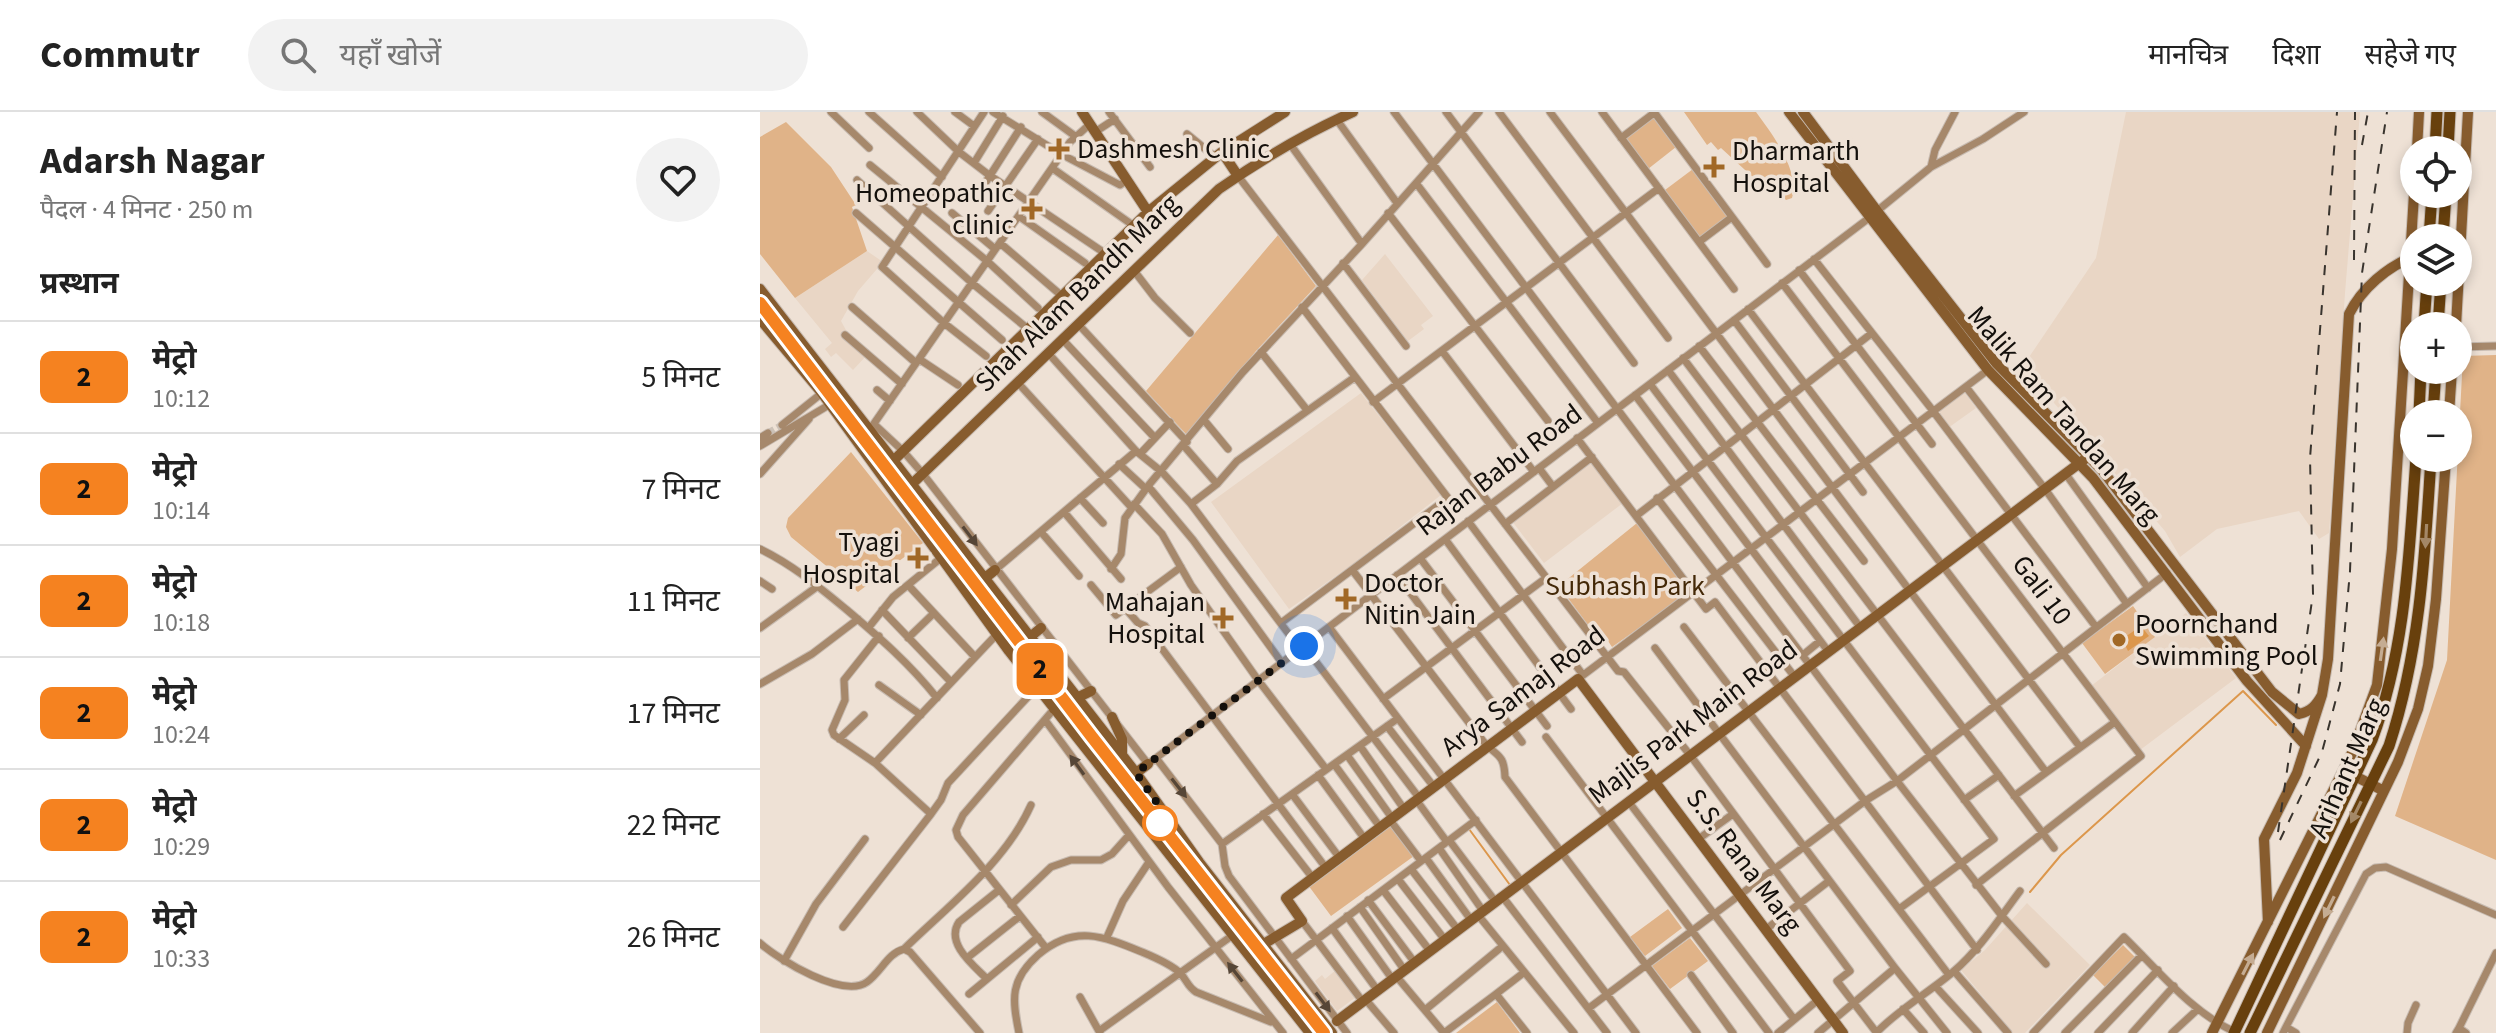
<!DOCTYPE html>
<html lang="hi">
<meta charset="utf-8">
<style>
:root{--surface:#fff;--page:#f2f2f2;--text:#222;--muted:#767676;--line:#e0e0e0}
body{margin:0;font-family:"Source Sans 3","Noto Sans Devanagari",sans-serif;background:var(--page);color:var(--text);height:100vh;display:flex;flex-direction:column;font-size:30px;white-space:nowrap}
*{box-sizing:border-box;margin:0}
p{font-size:26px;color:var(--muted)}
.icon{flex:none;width:44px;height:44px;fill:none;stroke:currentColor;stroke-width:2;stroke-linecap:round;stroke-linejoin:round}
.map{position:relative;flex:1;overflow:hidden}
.drawer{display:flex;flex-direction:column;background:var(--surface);width:760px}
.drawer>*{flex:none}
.badge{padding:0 16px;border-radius:12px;font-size:28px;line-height:52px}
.controls{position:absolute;left:1640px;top:24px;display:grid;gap:16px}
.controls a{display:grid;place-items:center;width:72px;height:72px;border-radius:50%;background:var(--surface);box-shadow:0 4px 12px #0003;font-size:40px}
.you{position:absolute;width:40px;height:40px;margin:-20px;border:6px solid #fff;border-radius:50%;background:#1a73e8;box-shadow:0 0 0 12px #1a73e833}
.map>.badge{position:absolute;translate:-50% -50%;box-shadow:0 0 0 4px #fff}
h2{padding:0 40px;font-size:30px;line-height:72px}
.round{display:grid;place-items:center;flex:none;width:84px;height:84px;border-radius:42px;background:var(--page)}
.head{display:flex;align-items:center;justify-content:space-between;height:136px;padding:0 40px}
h1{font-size:38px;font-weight:700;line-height:60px}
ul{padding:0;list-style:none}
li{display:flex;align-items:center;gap:24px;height:112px;padding:0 40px;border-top:2px solid var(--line)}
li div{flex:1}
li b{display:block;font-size:30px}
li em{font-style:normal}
li .badge{min-width:88px;font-weight:700;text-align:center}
header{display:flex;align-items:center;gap:48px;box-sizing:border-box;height:112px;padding:0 40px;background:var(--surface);border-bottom:2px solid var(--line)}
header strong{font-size:38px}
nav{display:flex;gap:44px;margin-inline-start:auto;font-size:28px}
.search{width:560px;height:72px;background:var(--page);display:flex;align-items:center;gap:20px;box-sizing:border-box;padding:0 28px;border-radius:44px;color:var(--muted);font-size:30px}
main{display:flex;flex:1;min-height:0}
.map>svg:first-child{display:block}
</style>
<header>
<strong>Commutr</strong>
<div class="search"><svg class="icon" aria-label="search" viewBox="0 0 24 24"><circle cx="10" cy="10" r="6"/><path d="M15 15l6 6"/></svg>यहाँ खोजें</div>
<nav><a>मानचित्र</a><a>दिशा</a><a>सहेजे गए</a></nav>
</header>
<main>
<section class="drawer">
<div class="head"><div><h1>Adarsh Nagar</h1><p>पैदल · 4 मिनट · 250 m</p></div><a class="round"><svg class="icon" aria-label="heart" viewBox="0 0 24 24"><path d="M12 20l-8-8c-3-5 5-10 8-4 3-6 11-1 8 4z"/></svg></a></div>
<h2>प्रस्थान</h2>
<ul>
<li><span class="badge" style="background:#f58220;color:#111">2</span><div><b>मेट्रो</b><p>10:12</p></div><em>5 मिनट</em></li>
<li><span class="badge" style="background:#f58220;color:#111">2</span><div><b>मेट्रो</b><p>10:14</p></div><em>7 मिनट</em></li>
<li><span class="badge" style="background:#f58220;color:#111">2</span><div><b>मेट्रो</b><p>10:18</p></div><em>11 मिनट</em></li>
<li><span class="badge" style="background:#f58220;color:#111">2</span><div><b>मेट्रो</b><p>10:24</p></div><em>17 मिनट</em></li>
<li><span class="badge" style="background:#f58220;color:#111">2</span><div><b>मेट्रो</b><p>10:29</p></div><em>22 मिनट</em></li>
<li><span class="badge" style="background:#f58220;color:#111">2</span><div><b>मेट्रो</b><p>10:33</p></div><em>26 मिनट</em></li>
</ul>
</section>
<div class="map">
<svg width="1736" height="921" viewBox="0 0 1736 921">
<rect width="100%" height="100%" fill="#eee1d5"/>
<path fill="#e9d6c5" d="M1366,0H1600L1585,181L1569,421L1559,427L1539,399L1457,417L1420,445L1405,419L1268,261L1261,257L1336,146Z
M107,139L123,150L98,179L81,209L87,220L83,223L107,243L93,258L76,241L71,245L65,237L72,231L35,186Z
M625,142L673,204L661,213L664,217L648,229L602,168Z
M1204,280L1216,296L1188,316L1177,301Z
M601,281L681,383L593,452L529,497L451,390Z
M831,349L863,391L784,451L752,409Z
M1426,501L1476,566L1380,638L1331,574Z
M1267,791L1330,853L1265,921H1253L1201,858L1225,838Z
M576,858L596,885L577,899L555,869L562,863L565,867Z"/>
<path fill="#e0b388" d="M924,0H996C1012,22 1040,58 1032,86L1026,88L1017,79H1008L961,36L958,38L951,30L947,33Z
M893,5L916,35L888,57L865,26Z
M26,10L71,55L96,93L92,95L107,139L35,186L0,142V25Z
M933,57L968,104L940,125L905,78Z
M518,123L556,174L496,239L427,323L386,279Z
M1736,243V748L1635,704L1687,548L1703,244Z
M91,340L163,431L98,480L31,425L26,415L28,406Z
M877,411L930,480L852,535L848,529L843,533L799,474Z
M1373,494L1395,525L1345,562L1322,531Z
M631,712L654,744L571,804L548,773Z
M908,797L922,816L885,844L870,825Z
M930,826L948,849L910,877L892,854Z
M1363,833L1376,846L1346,876L1333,863Z
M737,890L760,921H696Z"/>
<path fill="#dc974c" d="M1381,514L1389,524L1368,539L1362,527Z"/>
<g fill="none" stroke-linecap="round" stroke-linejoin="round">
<path stroke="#dc974c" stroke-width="2" d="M709,717L750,773
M1270,780L1301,743L1483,579L1516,613"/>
<path stroke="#cdc2b7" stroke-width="7" stroke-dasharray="7 3.5" stroke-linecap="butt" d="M8,321L22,313"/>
<defs>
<path id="street" d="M71,0L109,36
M109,0L182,65
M157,0L199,40L229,63L346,142
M195,0L214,14
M224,0L122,155L184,211L226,244
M233,0L301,42L360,73L367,68
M282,0L315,24
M349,0L390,55
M634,0L1137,669L1242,804L1286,852
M686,0L874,251
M739,0L908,226
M790,0L1286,660
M842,0L974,177
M894,0L1007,152
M577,8L637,91
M335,20L355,7
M427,22L455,45
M861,26L894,1
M530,32L602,132
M214,51L243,4
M110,53L227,149L278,196
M1171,55L1175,38L1195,0
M292,56L374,114
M478,64L858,559L864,560L930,643L1090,859L1077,869L1116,920
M97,68L212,171L268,217
M656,71L838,311
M215,87L261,15
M228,99L278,27
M1117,99L1171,55L1223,27L1264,0
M96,101L242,228
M192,101L235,137
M628,101L788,309
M260,105L325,151
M939,130L972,105
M240,131L302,184
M1054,147L1170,295L1336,515
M583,151L646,234
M1039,158L1172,332
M375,160L395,186L430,221
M1022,171L1381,644L1216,773
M92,195L156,251
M988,197L1320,635
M974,208L1103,380
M319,213L427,330
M85,223L142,272
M303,228L395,326
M939,234L1104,449
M1698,235L1736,234
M682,239L774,360
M501,240L547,298
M289,242L376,339L402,360L431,392L540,537
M923,246L1294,736
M159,247L198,273
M908,258L1100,515
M259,272L372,396
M890,272L1234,727L1139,797
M1206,275L1285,377L1367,492
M117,278L130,289
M875,283L1068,539
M613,290L899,76
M444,308L468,337
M114,312L143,339L163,362L388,652L396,646L462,732L465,754L469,764L587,921
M22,313L62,281L76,274
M113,313L310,30L330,12
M0,326L8,321
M817,326L946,497L955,490L1217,838
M0,334L84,284
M424,334L457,372
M380,342L410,310
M359,352L386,377
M779,356L791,372
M1305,361L1388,476
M0,362L49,307
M388,374L433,428L522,551
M320,386L343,411
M897,386L1034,564
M374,392L402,422L431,473L498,568L566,657
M431,392L457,372L477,349L595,265
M304,400L361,467
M876,404L1112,221
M708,409L823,563
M745,412L832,345
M281,420L319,464
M685,427L811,597
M0,437C33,453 59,475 87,498C120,526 150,552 177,586
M660,446L787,614
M351,457L361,442L365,406L388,374L482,261L602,132L719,0
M235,458L376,339
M593,459L723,629C736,645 744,640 745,665L937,921
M637,463L762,630
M0,469L12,477
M148,473L215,545
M331,473L356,503L421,455
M365,496L378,511L385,514L566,756
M122,498L191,570
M521,511L688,386L542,195
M109,515L133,485L181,446
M569,515L876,921
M924,515L1189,863
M0,516L58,474
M148,526L173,502
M544,534L660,687
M895,536L1135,856L1187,921
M1043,543L1060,529
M818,567L1228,258
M0,572L52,542L98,507
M119,573L161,603
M623,587L786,466
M285,608L408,775L523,921
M627,614L674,675
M786,625L1009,921
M79,627L104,603
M600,634L644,697
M587,643L632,706
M396,646L1109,106
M115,651L74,623L72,618L85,588L84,568L119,524
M574,652L620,715
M558,663L604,726
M532,682L579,745
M1254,684L1355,610
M1204,688L1239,663
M657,689L687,730
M868,689L1034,907
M171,702L181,688L188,671L277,575
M503,702L552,765
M630,708L661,749
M689,728L735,789
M937,728L973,702
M462,732L637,607
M679,736L723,799
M666,746L711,808
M651,757L698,818
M638,767L685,828
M623,778L670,839
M742,784L847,921
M608,788L655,851
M251,793L291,755L311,748H341L352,742L369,723
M600,795L645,859
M718,803L814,921
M587,804L633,868
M542,809L603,890
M83,815L171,702L115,651L237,522
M572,816L618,879
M1005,818L1069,769
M347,825L363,789L389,750
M0,831C19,848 83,887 107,870C121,860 128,841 144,837C189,793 245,751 271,693
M286,836L198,725L196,718L203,703L294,597
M144,837L150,840L220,921
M207,846L260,804
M531,847L716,708
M24,849L56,792L105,727
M1194,859L1248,921
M931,863L973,921
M637,865L684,921L736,882L767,921
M227,867C213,853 185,831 199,810L239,778
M1176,875L1218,921
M209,882L278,825
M736,882L762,862
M320,885L340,921
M606,888L634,921
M829,896L1105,689L1137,669L1407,461
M1143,897L1164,921
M665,898L739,837
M1526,915L1606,762L1615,756L1626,755L1736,803
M1699,916L1736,841
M339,919L473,823
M259,921C252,886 250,868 278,843C314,812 343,824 382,840C394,845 411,852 420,861C427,868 427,874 436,880L511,910
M1018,921L1058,888
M1058,921L1135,856
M1116,921C1139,897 1168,881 1193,860C1220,837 1239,807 1260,779
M1273,921L1364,825C1398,858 1431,900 1475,920
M1305,921L1382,843
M1338,921L1398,858
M1372,921L1414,874
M1412,921L1438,897
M1523,921L1526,915L1536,921
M1647,921L1648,911L1656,893
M1696,921L1699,916L1706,921"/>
<path id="secondary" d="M322,0L388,100
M1029,0L1228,258L1333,366L1487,569L1546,634
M1043,0L1117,99L1236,251L1342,358L1512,580L1539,602C1551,599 1556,594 1562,583
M1657,38L1659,0
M462,40L478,64
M0,177L376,661L439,750L572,921
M0,207L62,281L249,539L550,921
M1696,214L1708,0
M1689,302L1692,258
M133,349L388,100L462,40L525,0
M152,372L459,77C502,47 546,21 593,0
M225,466L235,458
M270,525L281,516
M294,597L331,579
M352,605L362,627V643
M376,661L388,652
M1589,661L1624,679
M1508,810L1504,727L1537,661L1562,583L1568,547L1589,202C1602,176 1627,155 1654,144
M502,833L542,809L526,786L818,567L1083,921
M577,909L1329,344
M1452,921L1592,641L1617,573L1632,437L1654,82
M1507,921L1638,650L1658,597L1668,554L1676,487L1686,346"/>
<path id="primary" d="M1675,38L1677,0
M1688,38L1690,0
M1669,126L1672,82
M1683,126L1686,82
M1664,214L1667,170
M1678,214L1681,170
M1659,302L1661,258
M1673,302L1676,258
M1474,921L1612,628C1646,537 1649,442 1656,346
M1490,921L1629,634C1660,540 1665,444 1671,346"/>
</defs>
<use href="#street" stroke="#c7bbb1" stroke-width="9"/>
<use href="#secondary" stroke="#c7bbb1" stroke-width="12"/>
<use href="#primary" stroke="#c7bbb1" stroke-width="13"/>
<use href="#street" stroke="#a6886b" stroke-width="7"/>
<use href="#secondary" stroke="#875c2e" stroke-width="10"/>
<use href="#primary" stroke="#68400d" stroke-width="11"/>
<path stroke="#39342e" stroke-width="2" stroke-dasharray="10 10" stroke-linecap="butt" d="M1602,33L1608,0
M1594,148L1595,0
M0,191L332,625L564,921
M1518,720L1553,482L1550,346L1577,0
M1520,728L1562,640L1580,572L1590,459L1602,161L1627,0"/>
</g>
<defs><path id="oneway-solid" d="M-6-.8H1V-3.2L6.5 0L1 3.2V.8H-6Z" transform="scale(2)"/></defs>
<g fill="#564637">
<use href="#oneway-solid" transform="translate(210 424) rotate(53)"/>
<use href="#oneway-solid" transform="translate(317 653) rotate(-126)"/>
<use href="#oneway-solid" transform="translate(419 676) rotate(52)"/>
<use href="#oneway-solid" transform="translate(475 860) rotate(-128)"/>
<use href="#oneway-solid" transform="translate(563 890) rotate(53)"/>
</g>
<g fill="#a48867">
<use href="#oneway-solid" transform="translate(1666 424) rotate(93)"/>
<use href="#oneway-solid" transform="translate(1596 700) rotate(116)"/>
</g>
<g fill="#c5ac92">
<use href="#oneway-solid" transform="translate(1622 537) rotate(-82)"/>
<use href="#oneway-solid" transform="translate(1569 795) rotate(116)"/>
<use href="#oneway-solid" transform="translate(1488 852) rotate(-63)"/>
</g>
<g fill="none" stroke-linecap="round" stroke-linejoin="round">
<defs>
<path id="line" d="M0,191L332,625L564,921"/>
</defs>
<use href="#line" stroke="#fff" stroke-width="18"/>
<use href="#line" stroke="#f58220" stroke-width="12"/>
<path stroke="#14100c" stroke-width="8" stroke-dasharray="0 14.4" d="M400,711L407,705L376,661L544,534"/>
</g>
<g fill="#a16826" stroke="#eee1d5" stroke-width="3">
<path d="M295 25h8v8h8v8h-8v8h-8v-8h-8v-8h8z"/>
<path d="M950 43h8v8h8v8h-8v8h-8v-8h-8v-8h8z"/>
<path d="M268 85h8v8h8v8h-8v8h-8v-8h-8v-8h8z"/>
<path d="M154 434h8v8h8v8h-8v8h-8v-8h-8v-8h8z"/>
<path d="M582 475h8v8h8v8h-8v8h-8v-8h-8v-8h8z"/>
<path d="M459 494h8v8h8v8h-8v8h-8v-8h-8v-8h8z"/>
<circle cx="1359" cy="528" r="8"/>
</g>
<circle fill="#fff" stroke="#f58220" stroke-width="4" cx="400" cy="711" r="16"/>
<g text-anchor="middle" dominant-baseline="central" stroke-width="7" stroke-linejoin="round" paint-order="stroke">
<g font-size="28" fill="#14100c" stroke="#eee1d5" text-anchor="start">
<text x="317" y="37">Dashmesh Clinic</text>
<text x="972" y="39">Dharmarth<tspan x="972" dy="32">Hospital</tspan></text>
<text x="254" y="81" text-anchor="end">Homeopathic<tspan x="254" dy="32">clinic</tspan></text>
<text x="140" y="430" text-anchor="end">Tyagi<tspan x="140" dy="32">Hospital</tspan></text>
<text x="604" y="471">Doctor<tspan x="604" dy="32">Nitin Jain</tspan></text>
<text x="445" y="490" text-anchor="end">Mahajan<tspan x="445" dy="32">Hospital</tspan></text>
<text x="1375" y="512">Poornchand<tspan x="1375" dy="32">Swimming Pool</tspan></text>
</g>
<g font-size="28" fill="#14100c" stroke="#eee1d5">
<text transform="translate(317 181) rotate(-44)">Shah Alam Bandh Marg</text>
<text transform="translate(1304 303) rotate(49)">Malik Ram Tandan Marg</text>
<text transform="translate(739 358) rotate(-37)">Rajan Babu Road</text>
<text transform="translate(1282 478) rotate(53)">Gali 10</text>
<text transform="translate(763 579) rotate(-37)">Arya Samaj Road</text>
<text transform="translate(933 610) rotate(-37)">Majlis Park Main Road</text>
<text transform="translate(1587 656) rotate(-66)">Arihant Marg</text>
<text transform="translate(984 749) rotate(53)">S.S. Rana Marg</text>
</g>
<g font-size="28" fill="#432807" stroke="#eee1d5">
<text x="865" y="474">Subhash Park</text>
</g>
</g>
</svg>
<div class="controls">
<a><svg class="icon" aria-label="locate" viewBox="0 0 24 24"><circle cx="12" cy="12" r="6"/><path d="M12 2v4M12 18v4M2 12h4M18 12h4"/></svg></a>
<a><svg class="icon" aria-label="layers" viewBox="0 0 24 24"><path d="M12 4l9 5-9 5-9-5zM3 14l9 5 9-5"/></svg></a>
<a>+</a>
<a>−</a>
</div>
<div class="you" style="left:544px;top:534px"></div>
<b class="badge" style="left:280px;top:557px;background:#f58220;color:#111">2</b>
</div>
</main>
